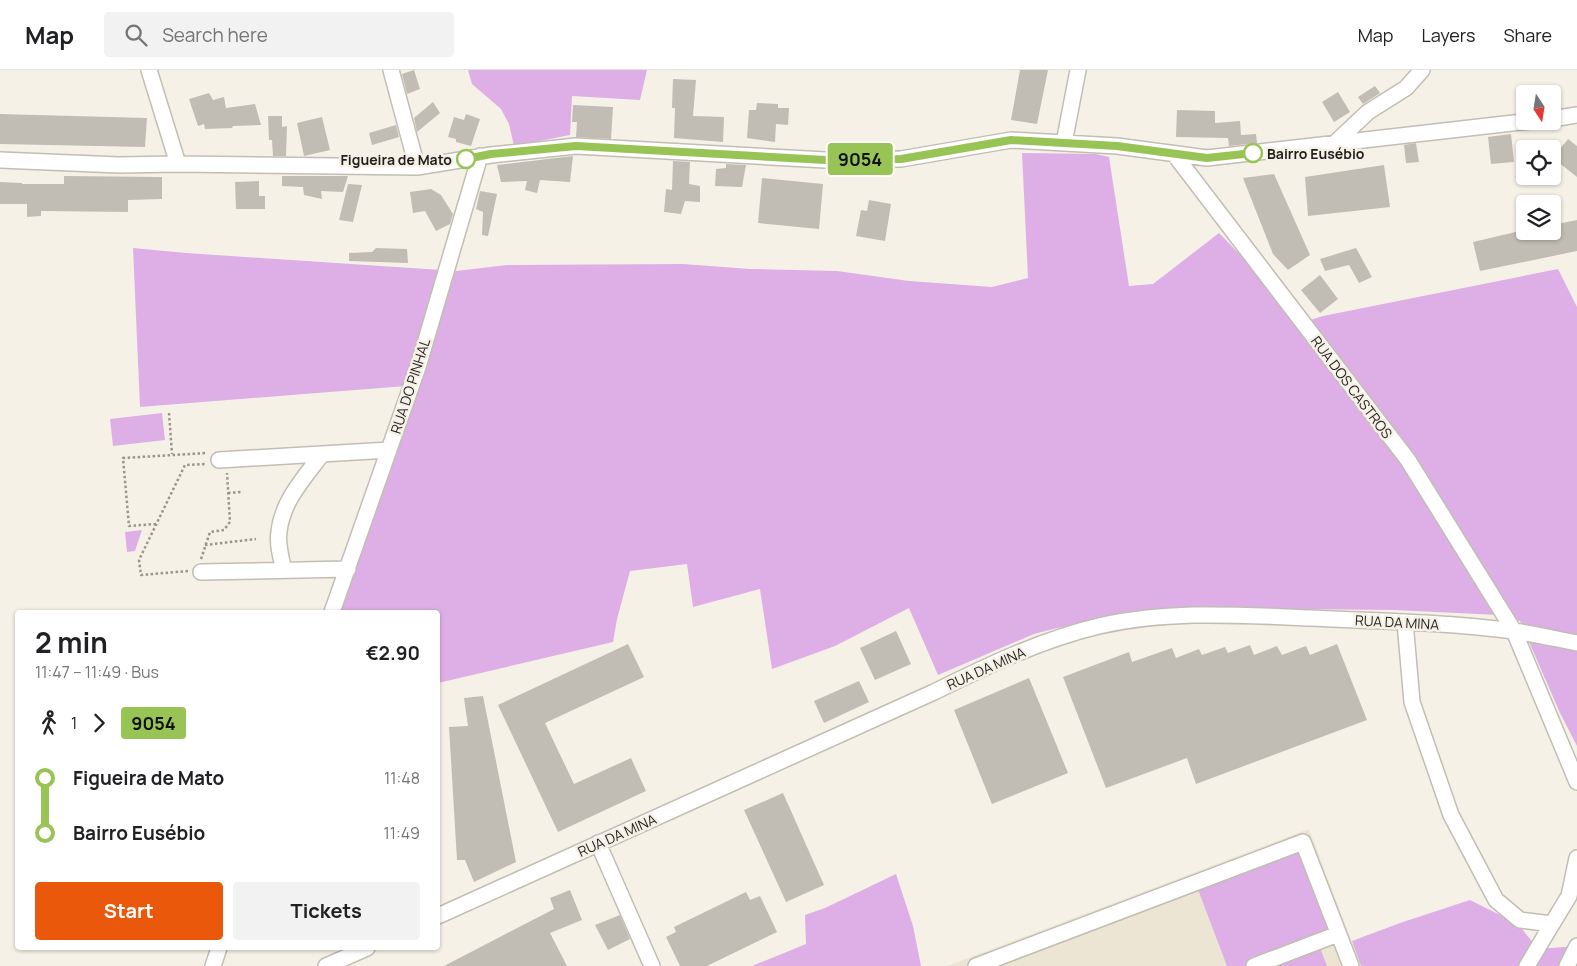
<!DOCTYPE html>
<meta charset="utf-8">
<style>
:root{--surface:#fff;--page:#f2f2f2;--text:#202124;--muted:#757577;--line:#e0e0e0;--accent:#ea580c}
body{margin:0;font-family:Manrope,sans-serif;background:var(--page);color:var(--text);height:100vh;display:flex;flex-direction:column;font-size:19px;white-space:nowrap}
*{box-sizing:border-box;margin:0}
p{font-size:16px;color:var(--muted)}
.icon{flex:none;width:28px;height:28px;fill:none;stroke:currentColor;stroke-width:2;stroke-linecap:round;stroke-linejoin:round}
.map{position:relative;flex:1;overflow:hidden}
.side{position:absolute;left:15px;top:540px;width:425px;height:340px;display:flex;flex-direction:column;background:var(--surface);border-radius:5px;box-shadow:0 1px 4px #0004}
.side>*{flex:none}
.badge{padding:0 10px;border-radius:4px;font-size:18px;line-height:32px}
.needle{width:32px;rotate:168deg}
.controls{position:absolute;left:1516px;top:15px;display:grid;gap:10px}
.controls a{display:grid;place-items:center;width:45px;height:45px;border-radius:5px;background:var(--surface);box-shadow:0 1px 4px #0004;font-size:25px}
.map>.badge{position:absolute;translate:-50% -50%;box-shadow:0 0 0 2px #fff}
.legs{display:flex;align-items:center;gap:8px;height:55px;padding:0 20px;font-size:16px}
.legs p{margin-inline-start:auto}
.headline{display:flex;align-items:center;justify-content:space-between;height:85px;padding:0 20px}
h1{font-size:28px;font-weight:700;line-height:38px}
.cta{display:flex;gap:10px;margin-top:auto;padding:10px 20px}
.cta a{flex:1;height:58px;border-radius:5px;background:var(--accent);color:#fff;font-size:20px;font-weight:700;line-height:58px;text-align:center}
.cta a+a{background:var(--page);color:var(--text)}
ul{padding:0 20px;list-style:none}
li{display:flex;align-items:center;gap:18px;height:55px;font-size:19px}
li i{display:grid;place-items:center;width:8px;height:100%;margin:0 6px;background:currentColor}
li i::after{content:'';width:12px;height:12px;margin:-6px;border:4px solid;border-radius:50%;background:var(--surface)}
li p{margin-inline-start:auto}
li:first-child i{background:linear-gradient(#0000 50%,currentColor 0)}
li:last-child i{background:linear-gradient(currentColor 50%,#0000 0)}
header{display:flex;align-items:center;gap:30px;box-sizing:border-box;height:70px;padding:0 25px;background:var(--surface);border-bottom:1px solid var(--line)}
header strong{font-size:24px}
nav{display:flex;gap:28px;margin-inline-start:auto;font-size:18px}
.search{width:350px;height:45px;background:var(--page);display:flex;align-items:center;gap:12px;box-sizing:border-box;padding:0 18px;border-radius:5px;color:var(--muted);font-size:19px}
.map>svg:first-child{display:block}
</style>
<header>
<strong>Map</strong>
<div class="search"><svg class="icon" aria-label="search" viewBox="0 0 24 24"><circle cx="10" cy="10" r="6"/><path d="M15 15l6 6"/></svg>Search here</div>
<nav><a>Map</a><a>Layers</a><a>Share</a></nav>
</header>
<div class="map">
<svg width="1577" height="896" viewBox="0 0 1577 896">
<rect width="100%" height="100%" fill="#f5f1e7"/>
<path fill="#ece5d4" d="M1309,759L1361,896H947Z"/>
<path fill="#ddafe6" d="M468,0H647L640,30L572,26L570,65L514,76L509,54L501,39L472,14Z
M1022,83L1096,84L1109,87L1129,216L1153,214L1219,163L1284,230L1301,253L1323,246L1558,199L1577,237V676L1560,643L1520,551L1498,545L1394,540L1296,539L1177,542L1057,558L1034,564L938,605L909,538L835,576L772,599L760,519L693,537L687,494L630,501L617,549L613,572L438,613V542H336L406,316L140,337L133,178L186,183L456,201L507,195L683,194L750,199L837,201L909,211L992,217L1028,208Z
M162,343L165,370L113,376L110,349Z
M142,460L135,481L127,482L125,462Z
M1298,781L1303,784L1330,860L1324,865L1244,896H1227L1197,817Z
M896,804L913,856L921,896H752L806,874L805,845L825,838Z
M1470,830L1518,854L1538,879L1577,876V896H1361L1352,871L1400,853Z
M1319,875L1327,896H1264Z"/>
<path fill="#c1bdb4" d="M414,0L420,19L407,24L402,4Z
M1020,0H1048L1037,54L1011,50Z
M673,9L696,10L693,46L724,47L723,72L674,68L675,38H672Z
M1375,16L1380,23L1363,34L1358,27Z
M1338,22L1350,42L1334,52L1322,32Z
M209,23L213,30L224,27L226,38L255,34L261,55L233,56L232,58L205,59L204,54L198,56L189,29Z
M433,32L440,43L417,62L414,48Z
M757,33L778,34V38H789L788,55L776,54L775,72L747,68L749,40H756Z
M573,35L613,37L611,69L576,67L577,52H572Z
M1177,40L1215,41V53L1240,51L1241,65L1256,64L1257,73L1229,76L1228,68L1176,67Z
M0,44L147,48L145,77L0,74Z
M466,44L480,49L471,76L456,72V69L448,67L454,47L464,50Z
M268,46H282V57L287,56L286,86H273L272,70H269Z
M322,47L330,80L304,86L297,53Z
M396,55L399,67L372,75L369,63Z
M1511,64L1514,92L1491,94L1488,67Z
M1568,69L1577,76V107L1553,88Z
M1416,73L1419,92L1406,93L1404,75Z
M573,86L570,112L540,110L537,123L525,120L527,111L501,112L497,95Z
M673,91L690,92L689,114L700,116V132L685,131L681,144L664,142L666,119L672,120Z
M726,94L746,95L742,117L715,116L716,99L726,98Z
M1384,95L1390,137L1308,146L1305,107Z
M1274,104L1310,185L1288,200L1273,184L1243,108Z
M64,106L162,107V129L128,130V142L41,141V146L27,147V134H0V112L22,113V114H64Z
M282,106H348L343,122L321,121L322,129L304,125L303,117L282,116Z
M762,108L823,114L819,159L758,153Z
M259,111V126H265V139H236L235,112Z
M348,114L362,115L353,152L339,150Z
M431,119L441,125L453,144L450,154L436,161L425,141L413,143L410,122Z
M480,121L497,124L488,166L482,165L483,142L476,139Z
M869,130L891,134L885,171L856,166L861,140L867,141Z
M1577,150V181L1480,201L1473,172L1520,161H1559L1557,154Z
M376,178L407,179L408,193L349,191V183L372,182Z
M1356,178L1372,207L1359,213L1349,195L1325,201L1320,189Z
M1320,205L1338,229L1320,243L1301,220Z
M896,561L911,594L875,610L860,578Z
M628,574L644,607L545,653L574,714L631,688L646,721L558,762L498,635Z
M1337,574L1367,650L1196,714L1187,688L1106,718L1063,607L1129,582L1132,592L1172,578L1176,588L1199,579L1202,585L1225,577L1228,583L1250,575L1254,585L1277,576L1282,585L1306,576L1310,585Z
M1029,608L1068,703L992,734L954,640Z
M859,611L869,632L824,653L814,631Z
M483,626L516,792L474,812L465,790H457L449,657L468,656L464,628Z
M783,723L824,815L786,832L744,740Z
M570,820L582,850L550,863L567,896H444L554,839L550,828Z
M746,822L750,830L760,826L777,862L707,896H680L666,867L676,862L674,857Z
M620,845L630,869L608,880L595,855Z"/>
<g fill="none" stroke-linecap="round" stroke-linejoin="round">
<defs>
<path id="minor" d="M149,0L178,94
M391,0L417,97
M1552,49L1577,45
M1064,73L1078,0
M1334,74L1368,42L1406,18L1422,0
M1174,84L1408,390L1514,561L1577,712
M0,90L119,95L178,94L417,97L491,85L576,76L825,90L901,89L1011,70L1117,76L1207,88L1530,51
M219,390L389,380
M284,500C281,488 277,474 279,462C282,431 305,407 322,384
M201,502L348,499
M332,542L418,297L480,86
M1405,552L1412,632L1451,745L1496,830L1520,850L1552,854L1569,826L1577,788
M598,773L652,896
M438,846L934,622C987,596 1040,570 1099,556C1168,540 1239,545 1310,548C1378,551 1446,552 1514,561C1535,564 1556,569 1577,573
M213,896L219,878
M326,896L367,878
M976,896L1303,772L1351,896
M1254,896L1338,864
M1527,896L1552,854
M1567,896L1577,876"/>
</defs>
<use href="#minor" stroke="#c2beb4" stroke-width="18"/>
<path stroke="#98958e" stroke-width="2.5" stroke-dasharray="2.5 2.5" stroke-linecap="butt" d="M169,343L172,384
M228,423L241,422
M156,454L129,456L123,388L207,383
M205,475L256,469
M201,489L210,462L224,460L230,452L227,403
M188,501L141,505L139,490L185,395L207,394"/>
<use href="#minor" stroke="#fff" stroke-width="15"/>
</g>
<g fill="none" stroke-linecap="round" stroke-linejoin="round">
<defs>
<path id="line-1" d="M466,89L491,84L576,76L825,90L901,89L1011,70L1117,76L1207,88L1253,83"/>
</defs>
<use href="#line-1" stroke="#fff" stroke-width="11"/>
<use href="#line-1" stroke="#98c455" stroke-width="8"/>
</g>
<g fill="#fff" stroke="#98c455" stroke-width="2.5">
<circle cx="1253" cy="83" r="9"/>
<circle cx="466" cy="89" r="9"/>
</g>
<g text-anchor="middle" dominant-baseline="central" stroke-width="5" stroke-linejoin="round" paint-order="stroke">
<g font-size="14" font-weight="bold" fill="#201e1b" stroke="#f5f1e7" text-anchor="start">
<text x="1267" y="83">Bairro Eusébio</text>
<text x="452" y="89" text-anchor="end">Figueira de Mato</text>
</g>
<g font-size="14" fill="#201e1b" stroke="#f5f1e7">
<text transform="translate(410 316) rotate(-72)">RUA DO PINHAL</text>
<text transform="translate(1352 317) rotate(53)">RUA DOS CASTROS</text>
<text transform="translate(1397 552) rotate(3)">RUA DA MINA</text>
<text transform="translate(986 598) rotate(-24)">RUA DA MINA</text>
<text transform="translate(617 765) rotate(-24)">RUA DA MINA</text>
</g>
</g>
</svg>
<div class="controls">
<a><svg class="needle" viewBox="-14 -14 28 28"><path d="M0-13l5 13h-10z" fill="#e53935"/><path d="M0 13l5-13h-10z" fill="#757577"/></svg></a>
<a><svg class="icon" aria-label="locate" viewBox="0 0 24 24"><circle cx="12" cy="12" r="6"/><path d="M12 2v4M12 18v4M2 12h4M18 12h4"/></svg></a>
<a><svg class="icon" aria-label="layers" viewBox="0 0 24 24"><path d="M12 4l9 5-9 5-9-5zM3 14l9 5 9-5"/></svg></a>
</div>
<b class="badge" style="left:860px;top:89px;background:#98c455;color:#111">9054</b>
<section class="side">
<div class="headline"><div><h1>2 min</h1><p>11:47 – 11:49 · Bus</p></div><b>€2.90</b></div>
<div class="legs"><svg class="icon" aria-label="walk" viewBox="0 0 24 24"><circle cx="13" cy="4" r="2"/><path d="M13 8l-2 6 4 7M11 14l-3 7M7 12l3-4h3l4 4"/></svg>1<svg class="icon" aria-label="forward" viewBox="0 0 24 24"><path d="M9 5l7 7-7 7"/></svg><b class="badge" style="background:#98c455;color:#111">9054</b></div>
<ul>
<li><i style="color:#98c455"></i><b>Figueira de Mato</b><p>11:48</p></li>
<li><i style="color:#98c455"></i><b>Bairro Eusébio</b><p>11:49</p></li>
</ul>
<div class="cta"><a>Start</a><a>Tickets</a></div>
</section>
</div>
